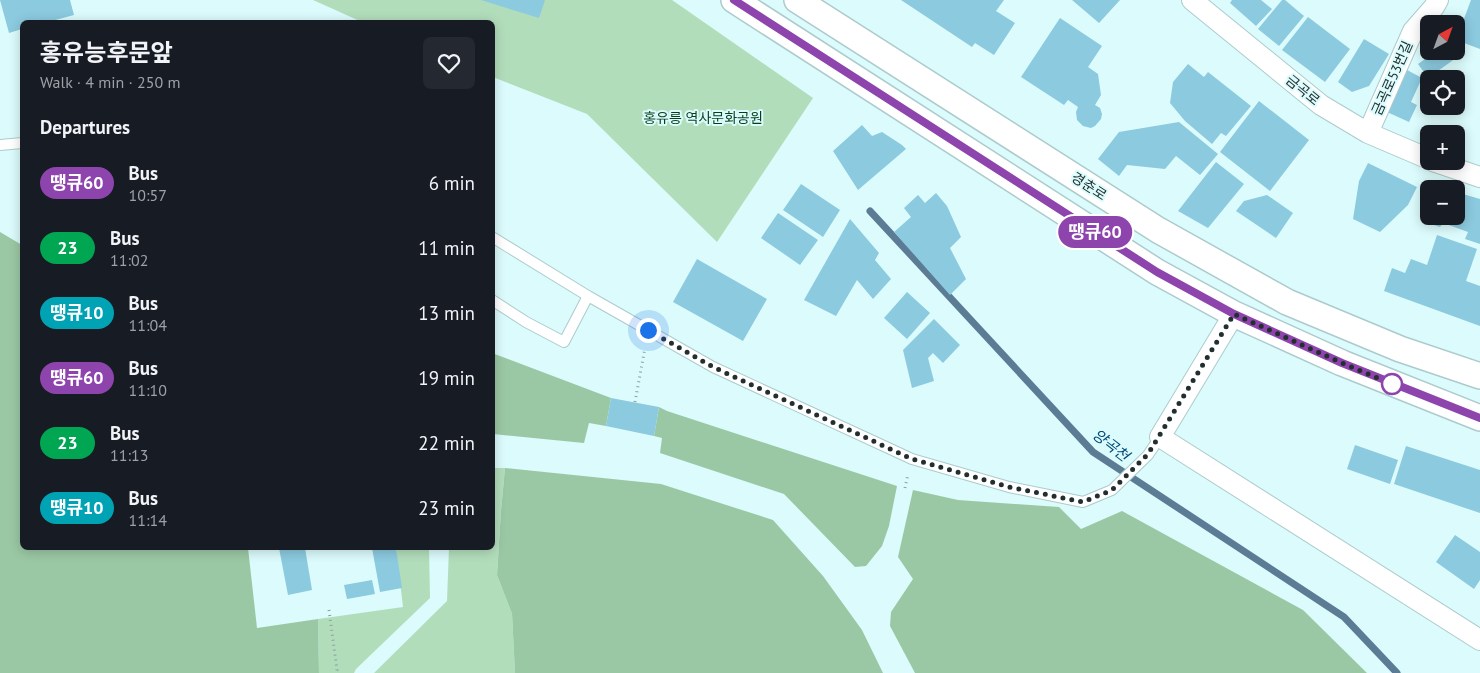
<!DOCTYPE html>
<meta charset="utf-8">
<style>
:root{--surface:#171b24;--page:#242831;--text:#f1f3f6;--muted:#9ea1a6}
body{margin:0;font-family:"PT Sans","Noto Sans KR",sans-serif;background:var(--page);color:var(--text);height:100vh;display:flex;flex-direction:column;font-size:19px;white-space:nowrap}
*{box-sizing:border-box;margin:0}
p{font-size:16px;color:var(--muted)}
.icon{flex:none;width:28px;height:28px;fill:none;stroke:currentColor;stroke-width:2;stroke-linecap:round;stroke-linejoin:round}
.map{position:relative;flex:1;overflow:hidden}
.details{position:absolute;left:20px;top:20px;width:475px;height:530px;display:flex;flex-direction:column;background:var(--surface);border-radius:8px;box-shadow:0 2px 12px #0003}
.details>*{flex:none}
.badge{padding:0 10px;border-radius:16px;font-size:18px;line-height:32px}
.needle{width:32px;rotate:41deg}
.fabs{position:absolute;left:1420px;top:15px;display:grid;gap:10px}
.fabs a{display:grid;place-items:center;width:45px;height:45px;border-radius:8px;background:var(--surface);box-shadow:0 2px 12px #0003;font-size:25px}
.you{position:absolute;width:25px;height:25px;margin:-12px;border:4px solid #fff;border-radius:50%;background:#1a73e8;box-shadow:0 0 0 8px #1a73e833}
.map>.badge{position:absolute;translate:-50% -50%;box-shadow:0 0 0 2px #fff}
h2{padding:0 20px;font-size:19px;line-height:45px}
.round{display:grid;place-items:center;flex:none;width:52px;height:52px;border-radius:8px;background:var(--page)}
.head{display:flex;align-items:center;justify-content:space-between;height:85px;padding:0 20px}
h1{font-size:24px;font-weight:700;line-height:38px}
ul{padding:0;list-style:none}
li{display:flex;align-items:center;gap:15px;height:65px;padding:0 20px}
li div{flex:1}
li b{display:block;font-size:19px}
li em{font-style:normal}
li .badge{min-width:55px;font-weight:700;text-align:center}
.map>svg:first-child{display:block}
</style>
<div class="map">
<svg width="1480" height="673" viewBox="0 0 1480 673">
<rect width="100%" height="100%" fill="#dcfbfc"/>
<path fill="#b2ddbb" d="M313,0H672L813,98L717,242L587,114L493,77L492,22H362Z
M493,468H505L501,511L497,575L512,614L515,673H374L447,601L449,548H492Z
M396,548H429L430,598L356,669L354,673H319L318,619L403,607Z"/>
<path fill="#9bc8a4" d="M0,232L22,245V548H248L257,628L318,619L319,673H0Z
M492,353L611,398L606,426L589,423L584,443L493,434Z
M659,407L667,411L897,486L889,526L882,546L866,566L855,567L784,494L660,453L662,438L654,436Z
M505,468L661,484L773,520L823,576L862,630L883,673H515L512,614L497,575L501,511Z
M913,490L958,500L1059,507L1081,529L1122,511L1303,610L1367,673H915L890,626L891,612L913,579L898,557Z"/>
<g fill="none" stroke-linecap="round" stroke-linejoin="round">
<path stroke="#5b7c94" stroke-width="7" d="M870,211L1093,452L1344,617L1397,673"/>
</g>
<path fill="#8ccadf" d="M0,0H70L74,15L48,22H22V29L9,33Z
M481,0H545L539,18Z
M901,0H1004L996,11L1015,23L994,55L975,43L972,47Z
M1072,0H1120L1099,23Z
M1232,0H1261L1272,9L1256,26L1230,3Z
M1282,0H1285L1304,16L1279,46L1258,29Z
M1471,0H1480V49L1456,40Z
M1308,17L1350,49L1325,82L1282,50Z
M1060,18L1102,46L1088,67L1098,74L1101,95L1095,105L1100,108L1102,114L1101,119L1095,126L1091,128L1083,126L1077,120L1076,112L1078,107L1068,100L1064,105L1021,77Z
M1364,39L1389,54L1369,86L1352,92L1338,82Z
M1436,51H1451L1456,58L1428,78L1418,64Z
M1188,64L1204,77L1208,72L1251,106L1226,136L1221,133L1212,144L1185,121L1170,103L1173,82Z
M1407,70L1422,78L1411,102L1417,105L1409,122L1387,112Z
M1259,101L1309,140L1270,191L1220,152Z
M1179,122L1218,154L1200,175L1176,156L1165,169L1127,165L1119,176L1098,159L1119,132Z
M862,125L872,136L882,132L902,145L906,149L858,190L833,151Z
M1216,162L1244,184L1208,228L1178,211Z
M1368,163L1417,187L1408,205L1380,232L1353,219L1359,181Z
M801,184L840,210L823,237L783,210Z
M1456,192L1480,199V244L1465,239L1468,232L1443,223L1440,227L1425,222L1429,216H1456Z
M936,193L947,206L961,237L950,248L966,279L950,295L894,232L911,217L904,208L918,195L925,203Z
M1267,195L1293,213L1276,238L1236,211L1244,201Z
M778,213L818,240L800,265L761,238Z
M850,219L879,253L875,260L891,279L873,299L857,280L836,316L804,300Z
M1437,235L1477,249L1466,281L1480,286V326L1384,291L1392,268L1405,273L1411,259L1427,265Z
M697,259L767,299L743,341L673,302Z
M907,292L930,313L907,339L884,318Z
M934,319L960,345L943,363L933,353L928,358L934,381L912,388L903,350Z
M611,398L659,407L654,436L606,426Z
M1355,445L1398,460L1390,484L1347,469Z
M1406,446L1480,470V513L1394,484Z
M1455,535L1480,552V580L1474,589L1436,562Z
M279,548H305L312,590L288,595Z
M372,548H396L402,588L380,592Z
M372,580L375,594L347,599L344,585Z"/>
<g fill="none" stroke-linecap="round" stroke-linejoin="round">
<defs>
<path id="service" d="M0,145L22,143
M492,237L588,296L713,367L912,459L1009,487L1083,502L1112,490L1148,455L1160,437
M492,300L526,322L564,342L588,296"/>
<path id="minor" d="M1192,0L1321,105L1368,133L1429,159
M1368,133L1413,31L1434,7L1438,0
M1433,161L1480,177
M1234,314L1160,437L1480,640"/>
<path id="tertiary" d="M734,0L1157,272L1234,314L1342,363L1480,418
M797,0L1158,230L1287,302L1400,349L1480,376"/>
</defs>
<use href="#service" stroke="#adcbcc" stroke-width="12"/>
<use href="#minor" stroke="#adcbcc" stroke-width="22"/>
<use href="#tertiary" stroke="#adcbcc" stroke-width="28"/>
<path stroke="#8ba2a3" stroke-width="3" stroke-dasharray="1 4" stroke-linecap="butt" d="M635,402L645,348
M905,488L908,474
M329,610L337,670L335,673"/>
<use href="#service" stroke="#fff" stroke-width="10"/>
<use href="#minor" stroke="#fff" stroke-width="20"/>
<use href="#tertiary" stroke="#fff" stroke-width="25"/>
</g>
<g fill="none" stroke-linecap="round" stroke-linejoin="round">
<defs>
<path id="line" d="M734,0L1157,272L1234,314L1342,363L1480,418"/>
</defs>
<use href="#line" stroke="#fff" stroke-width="11"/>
<use href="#line" stroke="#8e44ad" stroke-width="8"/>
<path stroke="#232f2f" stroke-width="5" stroke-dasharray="0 9" d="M648,330L713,367L912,459L1009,487L1083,502L1112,490L1148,454L1234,314L1342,363L1392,384"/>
</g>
<circle fill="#fff" stroke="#8e44ad" stroke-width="2.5" cx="1392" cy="384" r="10"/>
<g text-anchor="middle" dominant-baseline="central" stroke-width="4" stroke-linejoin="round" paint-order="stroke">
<g font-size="14" fill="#232f2f" stroke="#dcfbfc">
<text transform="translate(1392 78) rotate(-66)">금곡로53번길</text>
<text transform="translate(1303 90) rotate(39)">금곡로</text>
<text transform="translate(1089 186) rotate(33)">경춘로</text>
</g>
<g font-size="14" fill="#073e1c" stroke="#dcfbfc">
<text x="703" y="118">홍유릉 역사문화공원</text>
</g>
<g font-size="15" font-style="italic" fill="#004b79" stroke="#dcfbfc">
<text transform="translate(1111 445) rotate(38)">양곡천</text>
</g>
</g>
</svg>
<div class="fabs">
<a><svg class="needle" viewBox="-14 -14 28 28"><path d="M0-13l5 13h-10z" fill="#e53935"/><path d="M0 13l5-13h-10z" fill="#9ea1a6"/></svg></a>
<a><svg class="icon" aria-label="locate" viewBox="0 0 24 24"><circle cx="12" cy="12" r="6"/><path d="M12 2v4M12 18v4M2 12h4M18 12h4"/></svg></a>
<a>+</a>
<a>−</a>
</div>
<div class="you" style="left:648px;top:330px"></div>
<b class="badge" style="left:1095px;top:232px;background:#8e44ad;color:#fff">땡큐60</b>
<section class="details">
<div class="head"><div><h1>홍유능후문앞</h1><p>Walk · 4 min · 250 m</p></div><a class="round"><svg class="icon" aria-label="heart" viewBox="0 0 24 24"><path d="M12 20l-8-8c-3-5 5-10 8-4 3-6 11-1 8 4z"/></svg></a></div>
<h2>Departures</h2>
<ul>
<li><span class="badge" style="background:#8e44ad;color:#fff">땡큐60</span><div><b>Bus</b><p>10:57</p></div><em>6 min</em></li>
<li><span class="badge" style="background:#00a651;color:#fff">23</span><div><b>Bus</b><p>11:02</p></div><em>11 min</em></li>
<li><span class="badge" style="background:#00a3b4;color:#fff">땡큐10</span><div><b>Bus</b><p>11:04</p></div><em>13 min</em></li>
<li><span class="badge" style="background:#8e44ad;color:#fff">땡큐60</span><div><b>Bus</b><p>11:10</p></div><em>19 min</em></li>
<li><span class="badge" style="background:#00a651;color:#fff">23</span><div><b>Bus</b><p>11:13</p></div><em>22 min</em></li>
<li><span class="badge" style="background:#00a3b4;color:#fff">땡큐10</span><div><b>Bus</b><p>11:14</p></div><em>23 min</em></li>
</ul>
</section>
</div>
